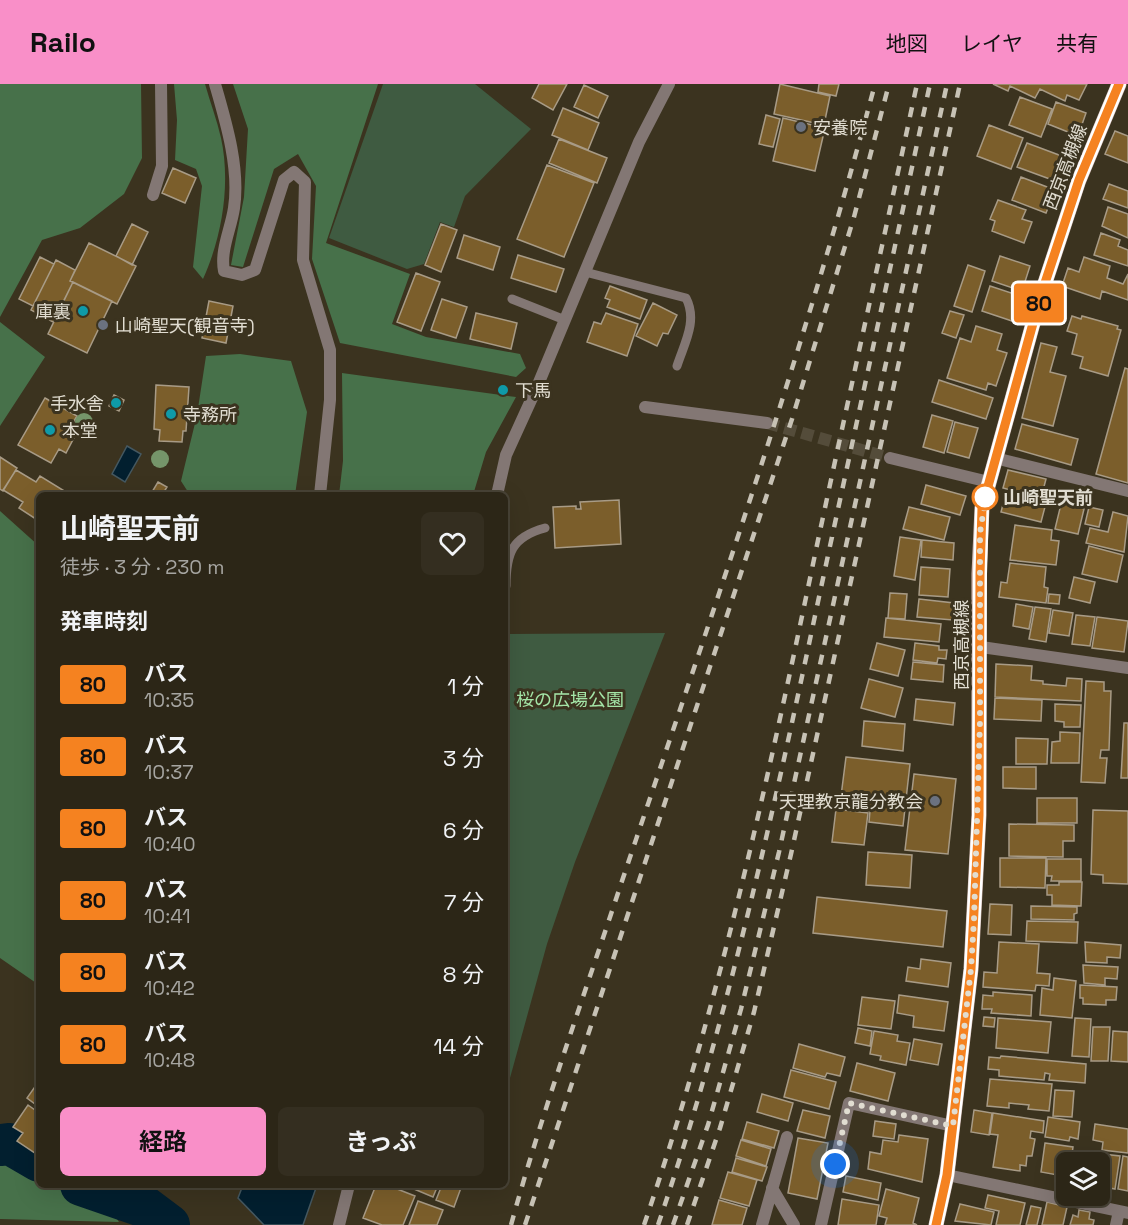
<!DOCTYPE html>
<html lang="ja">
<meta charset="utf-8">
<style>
:root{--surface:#2c2617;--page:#342e20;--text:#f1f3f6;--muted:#a6a5a1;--line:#484336;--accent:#f98fc8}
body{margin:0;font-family:"Space Grotesk","Noto Sans JP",sans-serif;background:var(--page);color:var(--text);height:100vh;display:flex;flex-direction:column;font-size:22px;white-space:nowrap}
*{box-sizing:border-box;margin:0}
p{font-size:20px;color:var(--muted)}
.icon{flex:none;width:33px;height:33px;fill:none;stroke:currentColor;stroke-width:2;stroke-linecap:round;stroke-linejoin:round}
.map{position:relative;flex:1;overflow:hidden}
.sheet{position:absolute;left:36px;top:408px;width:472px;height:696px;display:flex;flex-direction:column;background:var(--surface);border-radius:9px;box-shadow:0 6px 24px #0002,0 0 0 2px var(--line)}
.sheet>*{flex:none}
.badge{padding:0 12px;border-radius:4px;font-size:21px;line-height:39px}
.tools{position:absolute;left:1056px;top:1068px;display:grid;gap:12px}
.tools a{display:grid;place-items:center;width:54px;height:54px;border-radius:9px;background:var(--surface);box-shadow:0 6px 24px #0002,0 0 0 2px var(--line);font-size:30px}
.you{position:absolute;width:30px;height:30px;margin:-15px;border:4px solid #fff;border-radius:50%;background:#1a73e8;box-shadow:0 0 0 9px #1a73e833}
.map>.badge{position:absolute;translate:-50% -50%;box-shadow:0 0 0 3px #fff}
h2{padding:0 24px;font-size:22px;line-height:54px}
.round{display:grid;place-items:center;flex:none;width:63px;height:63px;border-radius:9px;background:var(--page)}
.overview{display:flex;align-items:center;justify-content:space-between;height:102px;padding:0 24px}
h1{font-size:28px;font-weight:700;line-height:45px}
.primary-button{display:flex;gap:12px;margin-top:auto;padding:12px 24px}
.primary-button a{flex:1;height:69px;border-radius:9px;background:var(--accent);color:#111;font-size:24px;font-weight:700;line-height:69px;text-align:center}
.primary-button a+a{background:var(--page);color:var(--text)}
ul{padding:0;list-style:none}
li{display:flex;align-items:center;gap:18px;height:72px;padding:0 24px}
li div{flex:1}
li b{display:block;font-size:22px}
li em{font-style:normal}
li .badge{min-width:66px;font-weight:700;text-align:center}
header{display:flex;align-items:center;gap:36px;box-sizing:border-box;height:84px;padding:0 30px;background:var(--accent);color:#111}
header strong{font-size:28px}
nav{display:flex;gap:33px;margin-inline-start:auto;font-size:21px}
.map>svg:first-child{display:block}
</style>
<header>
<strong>Railo</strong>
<nav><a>地図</a><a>レイヤ</a><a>共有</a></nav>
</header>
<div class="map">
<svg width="1128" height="1141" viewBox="0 0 1128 1141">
<rect width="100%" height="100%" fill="#3b331f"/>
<path fill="#3f5b41" d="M383,0H475L531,45L465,112L454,143L440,138L424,180L407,185L329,154Z
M665,549L575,778L547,860L510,994L506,993V550Z"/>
<path fill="#47714a" d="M0,0H141L142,74L124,110L80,144L42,156L0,233Z
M174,0H205C210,18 217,36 221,54C231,100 222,153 203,195L193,183L202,102L196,85L175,76L177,36Z
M233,0H378L326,159L410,190L392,240L426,253L520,270L526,284L516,293L340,259L312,175L316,102L298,70L274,85L243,183L231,181L244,113L248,45Z
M0,238L45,273L0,342Z
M240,270L291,277L307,328L295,411H190L181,397L197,331L206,272Z
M342,289L516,313L486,368L473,411H339L343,377Z
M0,427L39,462V901L0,874Z
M0,1052L39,1079V1101C79,1101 96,1103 119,1138L0,1135Z"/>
<path fill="#021f2f" stroke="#455860" stroke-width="1.5" d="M127,362L141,370L125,398L112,390Z
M243,1101H317L303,1141H264L238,1114Z"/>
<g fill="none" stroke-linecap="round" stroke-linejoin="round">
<path stroke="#021f2f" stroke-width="42" d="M0,1061L10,1060L39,1077
M81,1101L145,1123L169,1141"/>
</g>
<path fill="#7b5e2b" stroke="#a89b86" stroke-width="1.5" d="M539,0H567L553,26L532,14Z
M780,0L830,12L824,41L774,30Z
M819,0H839L836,12L818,8Z
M993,0H1087L1079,16L1067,11L1065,17L1040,5L1035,14L1010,2L1008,7Z
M584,1L608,12L598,34L574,23Z
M1020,13L1052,25L1041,53L1009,41Z
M1056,18L1086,29L1078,52L1048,40Z
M563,24L599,39L588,66L552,51Z
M766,31L780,35L773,63L759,60Z
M783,34L825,44L815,87L773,77Z
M989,41L1023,54L1011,85L977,72Z
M1115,47L1128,52V79L1105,70Z
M559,55L607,74L597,99L549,79Z
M1027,59L1067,74L1058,98L1017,83Z
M547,81L594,99L564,173L517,155Z
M173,84L196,94L185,119L162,109Z
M1021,93L1055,106L1046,129L1012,116Z
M1109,100L1128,107V124L1103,115Z
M998,116L1026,126L1022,135L1032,138L1024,159L992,147L995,137L990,135Z
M1108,123L1128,130V154L1102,142Z
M132,140L148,148L132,181L116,172Z
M441,140L457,146L441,188L425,181Z
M1101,149L1120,156L1118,162L1128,166V182L1094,171Z
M464,151L500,163L493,186L457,174Z
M89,159L136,182L117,220L70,197Z
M518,171L564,185L556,208L511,194Z
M1000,172L1030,182L1022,207L992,197Z
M40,173L54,180L33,222L19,215Z
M1084,173L1110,182L1107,194L1123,200L1128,190V216L1102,207L1100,215L1062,202L1068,184L1079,188Z
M56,176L75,186L70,197L73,198L53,238L31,226Z
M968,181L985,187L972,228L954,222Z
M416,189L440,198L421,247L397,238Z
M73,198L112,217L87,269L48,250Z
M610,202L647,216L640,235L607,223L610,216L605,214Z
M990,202L1020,212L1012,237L982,227Z
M442,215L467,223L456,254L431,246Z
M209,217L233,222L226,259L202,254Z
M653,219L677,231L668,250L663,249L657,262L636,252Z
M950,227L964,231L956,254L942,249Z
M476,229L517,239L511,265L470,255Z
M606,229L638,240L627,272L587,258L594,238L601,240Z
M1072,232L1081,235L1082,232L1118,242L1117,245L1121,246L1108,292L1080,284L1083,273L1072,270L1077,250L1067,247Z
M976,242L1002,250L997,266L1007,269L996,302L988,299L986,306L947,294L960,254L971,258Z
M1041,259L1057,263L1050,288L1066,292L1053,342L1022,334Z
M1125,284L1128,285V399L1096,390Z
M939,296L993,314L986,335L932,318Z
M156,301L189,303L186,347H183L182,358L159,357L160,346L154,345Z
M114,311L124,316L119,327L109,322Z
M45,314L77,332L70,344L77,348L66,369L59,365L51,379L18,361Z
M932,331L953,337L944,369L923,363Z
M955,338L978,344L969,374L947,368Z
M1022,340L1078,355L1071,381L1015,365Z
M0,373L17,384L3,407L0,405Z
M16,386L36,398L40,392L66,408L64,411H39V437L19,424L23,418L3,406Z
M1008,386L1046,395L1041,414L1003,404Z
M158,398L167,403L162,411L152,408Z
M926,401L966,412L960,431L921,420Z
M1006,409L1046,419L1041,438L1001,428Z
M619,416L621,460L555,464L553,423L576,422V425H581L580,418Z
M1062,416L1082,421L1081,424L1084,425L1078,450L1055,445Z
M909,423L950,433L944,456L903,445Z
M1089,423L1103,426L1099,443L1085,440Z
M1113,428L1128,432L1124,468L1086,459L1090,444L1108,448Z
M1015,441L1052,446L1051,456L1059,457L1056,481L1010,476Z
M900,453L921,456L915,496L894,492Z
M922,456L954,459L953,476L921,473Z
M1089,462L1123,471L1117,498L1082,490Z
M1010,479L1046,483L1044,503L1048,504L1046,519L999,513L1001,498L1007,499Z
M921,483L950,485L948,513L919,511Z
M1074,493L1095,498L1090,519L1069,514Z
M890,509L907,510L905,535L888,534Z
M1049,510L1060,511L1059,520L1048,519Z
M919,515L954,519L953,536L917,533Z
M1016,520L1033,523L1029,545L1013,542Z
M1035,523L1051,525L1046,558L1029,555Z
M1053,526L1073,529L1069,552L1049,549Z
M1076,531L1095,533L1090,562L1072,560Z
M1097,533L1128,537L1124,568L1092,564Z
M886,534L941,540L939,558L884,553Z
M877,559L905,566L898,592L870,585Z
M915,559L939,562V566H947L946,575L938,574L937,579L913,576Z
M913,578L944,581L943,598L911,595Z
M996,580L1032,582L1031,596L1043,597V600L1066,602L1067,594L1082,595L1081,617L995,613Z
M869,595L903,604L895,633L861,624Z
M1086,597L1104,598V607H1111L1109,666H1101L1100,674H1107L1105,699L1081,698Z
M995,614L1042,616L1041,637L994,635Z
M916,615L955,619L953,641L914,636Z
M1055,620L1081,621L1080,643H1064V638L1055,637Z
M864,637L905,640L903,667L862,662Z
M1124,639H1128V694H1121Z
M1060,648L1080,649L1079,679H1051L1052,658L1060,657Z
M1016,654L1048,655L1047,680H1016Z
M846,673L910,680L903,742L869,738L870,727L863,726L864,709L862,708L860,722L840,720Z
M1003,683H1036V705L1003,704Z
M914,690L956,695L948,770L905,766Z
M1037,714H1077V739H1037Z
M836,725L868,729L864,761L832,758Z
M1093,726L1128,727V800L1103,799V791L1091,790Z
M1009,740L1074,741V757H1063V773L1009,772Z
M868,768L912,771L910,804L866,801Z
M1000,774H1046L1045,804L1000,803Z
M1047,775H1081V797H1051L1052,792H1047Z
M1059,798H1082L1081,822L1052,821V811H1047V801H1059Z
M817,813L947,827L943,863L813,849Z
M990,820L1012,821L1011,851L988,850Z
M1031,822L1077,823V829L1074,830V836L1031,835Z
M1027,837L1078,838L1077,859L1026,857Z
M999,858L1039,860L1037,889L1050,890L1049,902L1036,901L1035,907L983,903L984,888L997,889Z
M1085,858L1121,861L1120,874L1107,873V879L1086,878Z
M921,875L951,879L948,903L906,897L908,883L920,885Z
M1083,881L1118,883L1117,895L1105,894V901L1084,899Z
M1054,894L1076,897L1072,934L1040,931L1042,904L1053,906Z
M1080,901L1117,903L1116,916H1106V921L1083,920V914H1080Z
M993,908L1032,911L1031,932L991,929L992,925H982L983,911L993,912Z
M899,911L948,918L944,947L913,943L914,932L897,929Z
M862,913L895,917L891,945L858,941Z
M984,933L995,934L994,943L983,942Z
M998,934L1051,938L1048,969L996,964Z
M1075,934L1091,935L1089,973L1072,972Z
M1093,943H1110L1108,977H1091Z
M858,944L872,947L870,962L855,959Z
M874,947L898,951L897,957L910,959L906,981L880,976L881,972L870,970Z
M1113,947L1128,948V978L1111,977Z
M914,955L942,960L938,981L910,976Z
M799,960L845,973L840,992L827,989L825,993L793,984Z
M1001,972L1086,980L1085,999L1049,996L1050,990L1045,989L1044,996L999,992V986L988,985L989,973L1000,974Z
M857,979L895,989L888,1017L850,1007Z
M791,986L836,998L829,1025L784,1013Z
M990,995L1052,1000L1049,1027L1028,1025L1029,1021L1009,1019V1024L987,1022Z
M39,997V1023L27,1014Z
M1055,1006L1074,1007L1072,1033L1053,1032Z
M762,1010L793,1019L788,1037L757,1028Z
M28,1021L39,1029L38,1071L17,1057L23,1049L13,1043Z
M803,1026L830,1032L825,1054L797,1047Z
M974,1026L992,1029L989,1051L971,1048Z
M993,1029L1044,1037L1043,1049L1031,1047L1030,1054L1035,1055L1032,1072H1027L1026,1082L1020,1081V1087L993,1083L998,1051L990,1050Z
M1048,1033L1080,1038L1078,1055L1070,1053L1069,1057L1045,1053Z
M875,1037L896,1040L894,1055L873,1052Z
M747,1038L779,1047L774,1064L742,1055Z
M1095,1040L1128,1045V1069L1102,1066L1103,1058L1093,1056Z
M899,1051L928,1055L922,1098L868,1085L870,1068L881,1070L883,1056L898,1058Z
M798,1054L828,1059L817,1115L788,1109Z
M741,1056L771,1065L766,1082L736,1072Z
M1045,1059L1073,1063L1071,1078L1065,1080L1063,1092L1041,1088Z
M1102,1070L1120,1072L1115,1105L1100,1102Z
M1123,1072L1128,1073V1107L1118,1105Z
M736,1074L767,1083L762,1097L732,1088Z
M728,1088L757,1096L749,1122L720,1114Z
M846,1092L881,1099L878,1116L843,1108Z
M376,1101H387L415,1112L403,1141H382L363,1134Z
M415,1101H438L433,1113L414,1105Z
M442,1101H462L454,1123L436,1116Z
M886,1105L919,1114L913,1139L917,1141H885L887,1134L879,1132Z
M988,1111L1025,1119L1020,1141H996L999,1127L985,1124Z
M842,1115L879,1121L876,1141H838Z
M719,1116L747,1124L742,1141H712Z
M418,1117L443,1126L437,1141H409Z
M1047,1118L1067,1123L1063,1141H1042Z
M960,1120L994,1128L991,1141L955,1137Z
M1031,1122L1041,1124L1037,1141H1026Z
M1079,1126L1090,1128L1089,1135L1094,1136L1093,1141H1070L1073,1131L1078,1133Z"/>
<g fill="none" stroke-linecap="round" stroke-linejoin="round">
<path stroke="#544c3a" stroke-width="12" stroke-dasharray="12 6" stroke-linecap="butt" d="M767,339L890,374"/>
<path stroke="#837774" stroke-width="9" d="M585,188L686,214C698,237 684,260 677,282
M512,215L565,236
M506,502C506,469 512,453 545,444"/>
<path stroke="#837774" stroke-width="12" d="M215,0C226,38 240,84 234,124C231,145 220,166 224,187L242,191L255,186L284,96L294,88L305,98L303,176L330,266V316L320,411
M153,111L162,82L161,0
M645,323L767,339
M890,374L989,398
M995,374L1128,407
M497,411L506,371L537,303L639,58L669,0
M981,563L1128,584
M947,1091L1128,1129
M772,1104L794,1141
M339,1141L349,1101
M762,1141L787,1053
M821,1141L849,1019L953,1042
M1116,1141L1119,1127"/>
<path stroke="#d1bab3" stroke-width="15" d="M936,1141L947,1091L971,885L979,731V490L982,424L1040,214L1079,96L1119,0"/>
<path stroke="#c7c2b5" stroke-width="4.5" stroke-dasharray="10 10" stroke-linecap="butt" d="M511,1141C543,1025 584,912 622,797C711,533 803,270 875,0
M525,1141L792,335L854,133L889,0
M644,1141C720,919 769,690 817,461C850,307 884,154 917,0
M658,1141C728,936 774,725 819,513C856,342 893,171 930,0
M673,1141L708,1041L741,925L779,768L947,0
M687,1141L720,1044L754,928L791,770L960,0"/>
</g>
<g fill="#75956a">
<circle cx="84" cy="338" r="9"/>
<circle cx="160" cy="375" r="9"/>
</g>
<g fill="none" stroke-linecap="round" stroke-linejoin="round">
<defs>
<path id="line" d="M936,1141L947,1091L971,885L979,731L980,490L982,424L1040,214L1079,96L1119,0"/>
</defs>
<use href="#line" stroke="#fff" stroke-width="14"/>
<use href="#line" stroke="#f58220" stroke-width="9"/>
<path stroke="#e1ddd1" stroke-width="6" stroke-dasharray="0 10.8" d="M835,1080L849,1019L953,1042L971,885L974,835L980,637V449L986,411L985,413"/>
</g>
<g fill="#6b7280" stroke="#3b331f" stroke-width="2">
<circle cx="801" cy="43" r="6"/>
<circle cx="103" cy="241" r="6"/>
<circle cx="935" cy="717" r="6"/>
</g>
<g fill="#0f9aa8" stroke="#3b331f" stroke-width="2">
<circle cx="83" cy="227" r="6"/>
<circle cx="503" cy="306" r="6"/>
<circle cx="116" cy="319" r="6"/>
<circle cx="171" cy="330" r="6"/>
<circle cx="50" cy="346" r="6"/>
</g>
<circle fill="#fff" stroke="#f58220" stroke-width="3" cx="985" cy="413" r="12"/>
<g text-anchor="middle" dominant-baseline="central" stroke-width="6" stroke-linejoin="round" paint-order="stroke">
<g font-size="18" fill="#e1ddd1" stroke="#3b331f" text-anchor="start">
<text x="813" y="43">安養院</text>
<text x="71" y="227" text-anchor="end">庫裏</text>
<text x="115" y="241">山崎聖天(観音寺)</text>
<text x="515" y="306">下馬</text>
<text x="104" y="319" text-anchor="end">手水舎</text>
<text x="183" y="330">寺務所</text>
<text x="62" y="346">本堂</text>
<text x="923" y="717" text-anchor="end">天理教京龍分教会</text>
</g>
<g font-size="18" fill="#e1ddd1" stroke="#3b331f">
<text transform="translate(1065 83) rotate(-69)">西京高槻線</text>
<text transform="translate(961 561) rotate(-90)">西京高槻線</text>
</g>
<g font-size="18" font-weight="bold" fill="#e1ddd1" stroke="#3b331f" text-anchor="start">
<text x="1003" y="413">山崎聖天前</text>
</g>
<g font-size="18" fill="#a4e5a7" stroke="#3b331f">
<text x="570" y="615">桜の広場公園</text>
</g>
</g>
</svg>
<div class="tools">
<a><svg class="icon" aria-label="layers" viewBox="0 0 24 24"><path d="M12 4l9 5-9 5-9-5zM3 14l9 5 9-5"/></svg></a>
</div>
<div class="you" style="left:835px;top:1080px"></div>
<b class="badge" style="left:1039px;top:219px;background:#f58220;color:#111">80</b>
<section class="sheet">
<div class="overview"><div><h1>山崎聖天前</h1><p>徒歩 · 3 分 · 230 m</p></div><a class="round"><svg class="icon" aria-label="heart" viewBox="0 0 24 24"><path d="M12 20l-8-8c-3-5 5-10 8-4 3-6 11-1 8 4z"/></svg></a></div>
<h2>発車時刻</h2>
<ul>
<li><span class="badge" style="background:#f58220;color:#111">80</span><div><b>バス</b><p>10:35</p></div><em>1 分</em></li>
<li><span class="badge" style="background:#f58220;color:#111">80</span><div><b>バス</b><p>10:37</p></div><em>3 分</em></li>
<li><span class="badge" style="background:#f58220;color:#111">80</span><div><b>バス</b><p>10:40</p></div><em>6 分</em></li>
<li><span class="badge" style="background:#f58220;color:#111">80</span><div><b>バス</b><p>10:41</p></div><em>7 分</em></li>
<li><span class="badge" style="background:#f58220;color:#111">80</span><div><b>バス</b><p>10:42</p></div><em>8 分</em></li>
<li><span class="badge" style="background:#f58220;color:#111">80</span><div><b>バス</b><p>10:48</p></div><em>14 分</em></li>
</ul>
<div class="primary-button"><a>経路</a><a>きっぷ</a></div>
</section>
</div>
